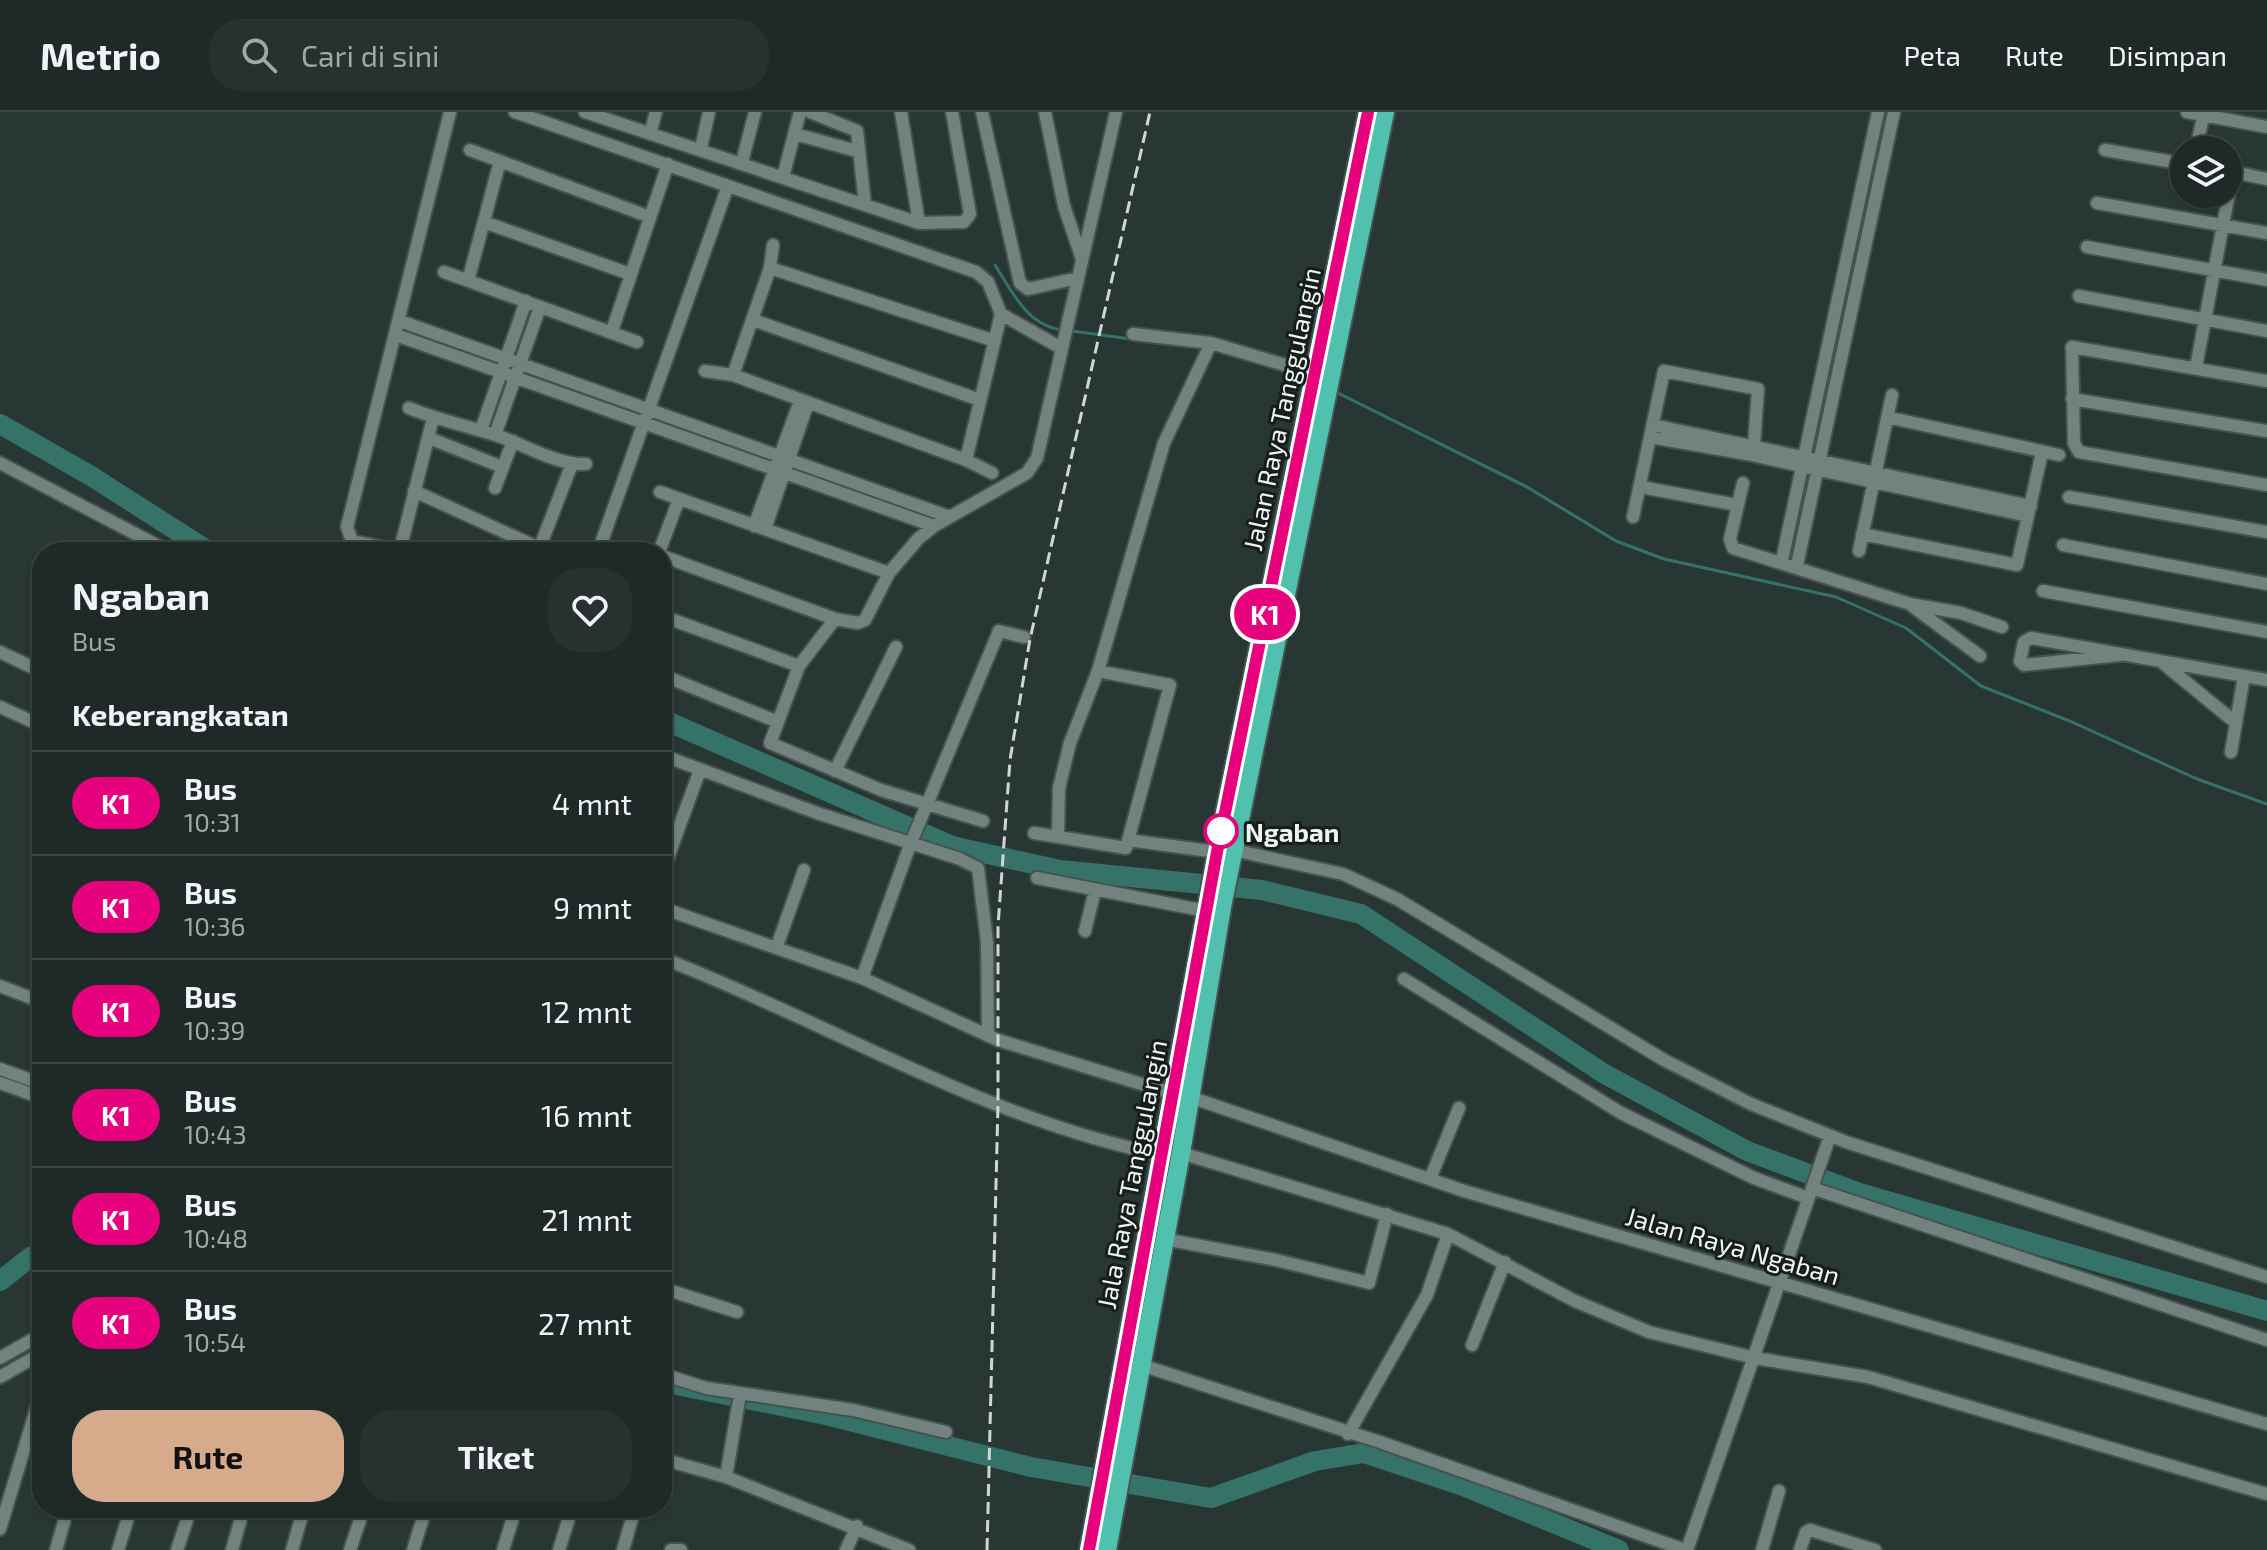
<!DOCTYPE html>
<html lang="id">
<style>
:root{--surface:#1f2927;--page:#27312f;--text:#f1f3f6;--muted:#a1a6a7;--line:#3c4544;--accent:#d6ab8b}
body{margin:0;font-family:"Exo 2",sans-serif;background:var(--page);color:var(--text);height:100vh;display:flex;flex-direction:column;font-size:30px;white-space:nowrap}
*{box-sizing:border-box;margin:0}
p{font-size:26px;color:var(--muted)}
.icon{flex:none;width:44px;height:44px;fill:none;stroke:currentColor;stroke-width:2;stroke-linecap:round;stroke-linejoin:round}
.map{position:relative;flex:1;overflow:hidden}
.panel{position:absolute;left:32px;top:430px;width:640px;height:976px;display:flex;flex-direction:column;background:var(--surface);border-radius:32px;box-shadow:0 2px 6px #0004,0 0 0 2px var(--line)}
.panel>*{flex:none}
.badge{padding:0 16px;border-radius:26px;font-size:28px;line-height:52px}
.buttons{position:absolute;left:2170px;top:24px;display:grid;gap:16px}
.buttons a{display:grid;place-items:center;width:72px;height:72px;border-radius:50%;background:var(--surface);box-shadow:0 2px 6px #0004,0 0 0 2px var(--line);font-size:40px}
.map>.badge{position:absolute;translate:-50% -50%;box-shadow:0 0 0 4px #fff}
h2{padding:0 40px;font-size:30px;line-height:72px}
.round{display:grid;place-items:center;flex:none;width:84px;height:84px;border-radius:32px;background:var(--page)}
.headline{display:flex;align-items:center;justify-content:space-between;height:136px;padding:0 40px}
h1{font-size:38px;font-weight:700;line-height:60px}
.cta{display:flex;gap:16px;margin-top:auto;padding:16px 40px}
.cta a{flex:1;height:92px;border-radius:32px;background:var(--accent);color:#111;font-size:32px;font-weight:700;line-height:92px;text-align:center}
.cta a+a{background:var(--page);color:var(--text)}
ul{padding:0;list-style:none}
li{display:flex;align-items:center;gap:24px;height:104px;padding:0 40px;border-top:2px solid var(--line)}
li div{flex:1}
li b{display:block;font-size:30px}
li em{font-style:normal}
li .badge{min-width:88px;font-weight:700;text-align:center}
header{display:flex;align-items:center;gap:48px;box-sizing:border-box;height:112px;padding:0 40px;background:var(--surface);border-bottom:2px solid var(--line)}
header strong{font-size:38px}
nav{display:flex;gap:44px;margin-inline-start:auto;font-size:28px}
.search{width:560px;height:72px;background:var(--page);display:flex;align-items:center;gap:20px;box-sizing:border-box;padding:0 28px;border-radius:32px;color:var(--muted);font-size:30px}
.map>svg:first-child{display:block}
</style>
<header>
<strong>Metrio</strong>
<div class="search"><svg class="icon" aria-label="search" viewBox="0 0 24 24"><circle cx="10" cy="10" r="6"/><path d="M15 15l6 6"/></svg>Cari di sini</div>
<nav><a>Peta</a><a>Rute</a><a>Disimpan</a></nav>
</header>
<div class="map">
<svg width="2267" height="1438" viewBox="0 0 2267 1438">
<rect width="100%" height="100%" fill="#293734"/>
<g fill="none" stroke-linecap="round" stroke-linejoin="round">
<path stroke="#357368" stroke-width="3" d="M995,153C1013,181 1028,215 1064,218
M1072,219L1131,227
M1147,229L1167,232
M1282,258L1305,267
M1334,279L1527,375L1616,429L1664,447L1836,485L1906,516L1981,574L2072,610L2197,667L2267,692"/>
<path stroke="#357368" stroke-width="20" d="M0,312L91,364L210,440
M662,607L952,734L1060,758L1262,778L1361,802L1603,961L1747,1039L1860,1081L2267,1199
M0,1169L32,1144L42,1141
M662,1270L826,1303L1031,1355L1211,1386L1315,1349L1364,1341L1463,1374L1619,1438"/>
<defs>
<path id="minor" d="M515,0L976,160L988,170L1001,202L1061,236
M585,0L919,111L964,110L970,102L952,0
M810,0L857,19L865,92
M901,0L919,111
M982,0L1020,171L1028,177L1078,166
M1045,0L1064,94L1082,147
M2187,0L2267,15
M650,22L656,0
M795,22L857,39
M701,36L709,0
M470,38L650,105
M2105,38L2184,52
M2196,38L2204,0
M742,50L755,0
M2228,59L2267,67
M783,65L800,0
M2097,91L2267,121
M484,110L630,162
M2087,135L2267,168
M770,156L995,229
M444,160L637,230
M468,169L500,49
M2079,184L2267,219
M753,208L980,288
M400,209L950,405
M612,219L668,52
M1133,222L1211,231L1315,262
M396,223L934,414
M2196,255L2233,60
M705,259L733,263L966,348L1001,202
M733,263L770,156L773,133
M2267,269L2072,235L2074,331L2079,340L2267,373
M2072,287L2267,319
M409,296C438,308 468,314 498,324C526,333 556,353 586,352
M1887,305L2059,343
M1653,313L2031,394
M481,318L526,189
M495,323L540,195
M1650,325L1747,342L2028,404
M429,326L502,355
M966,348L992,361
M0,351L170,440
M1743,371L1730,427L1733,436L1910,492L1961,501L2002,515
M1641,375L1737,393
M495,376L513,329
M414,379L539,436
M660,380L889,461
M2069,385L2267,420
M1633,405L1664,259L1758,277L1754,333
M754,414L800,289
M765,417L808,291
M1862,422L2017,453L2042,340
M2063,433L2267,472
M400,438L433,306
M1859,439L1892,283
M405,440L352,429L347,415L450,0
M538,440L572,352
M598,440L728,74
M659,440L679,387
M662,444L835,507
M1782,448L1878,0
M1797,453L1894,0
M2043,479L2267,520
M1912,494L1980,544
M662,504L799,554
M0,540L42,560
M2120,543L2024,553L2020,549L2024,530L2031,526L2267,568
M2164,552L2236,611
M662,563L778,610L799,554L835,507L858,511L865,508L889,461L918,427L934,414L1027,361L1037,346L1116,0
M0,595L42,614
M778,610L770,631L881,678L983,709
M2231,640L2244,564
M662,643L817,701L960,747L978,756L987,830L988,924
M835,659L896,535
M1034,721L1126,736L1170,573L1098,559
M1058,725L1059,676L1070,631L1098,559L1164,331L1211,231
M1128,728L1217,740
M1233,738L1343,762L1397,787L1664,948L1751,992L1846,1030L2267,1165
M662,762L700,658
M1037,766L1206,799
M662,796L862,866L998,928L1174,982
M1085,819L1095,778
M777,834L804,758
M662,846C828,910 986,1008 1163,1043
M862,866L910,733L999,519L1024,525
M1404,867L1621,1001L1754,1066L1808,1086
M0,874L42,890
M0,957L42,972
M0,971L42,986
M1190,985L1464,1079L2267,1312
M1181,1041L1448,1122L1575,1189L1649,1220L1755,1246L1868,1265L2267,1382
M1430,1067L1459,996
M1812,1076L2267,1228
M1164,1127L1276,1148L1369,1171L1387,1102
M662,1176L737,1200
M1472,1233L1505,1150
M0,1246L42,1222
M1141,1253L1380,1330L1685,1438
M662,1262L706,1276L853,1298L946,1320
M0,1265L42,1241
M1348,1322L1427,1183L1448,1122
M662,1347L726,1365L909,1438
M726,1365L740,1282
M0,1417L42,1278
M56,1438L68,1396
M118,1438L131,1396
M177,1438L191,1396
M232,1438L244,1396
M292,1438L304,1396
M350,1438L364,1396
M413,1438L426,1396
M503,1438L516,1396
M559,1438L572,1396
M623,1438L635,1396
M671,1438H681
M846,1438L857,1414
M1687,1438L1830,1024
M1762,1438L1779,1379
M1800,1438L1806,1420L1810,1418L1875,1438"/>
<path id="highway" d="M1089,1438L1217,740L1368,0
M1107,1438L1181,1041L1222,795L1385,0"/>
</defs>
<use href="#minor" stroke="#465250" stroke-width="16"/>
<use href="#highway" stroke="#465250" stroke-width="22"/>
<use href="#minor" stroke="#72827e" stroke-width="12"/>
<use href="#highway" stroke="#50c1ae" stroke-width="18"/>
<path stroke="#ced7d5" stroke-width="3" stroke-dasharray="12 6" stroke-linecap="butt" d="M987,1438L998,992V814L1010,648L1030,527L1150,0"/>
</g>
<g fill="none" stroke-linecap="round" stroke-linejoin="round">
<defs>
<path id="line" d="M1089,1438L1217,740L1368,0"/>
</defs>
<use href="#line" stroke="#fff" stroke-width="18"/>
<use href="#line" stroke="#e6007e" stroke-width="12"/>
</g>
<circle fill="#fff" stroke="#e6007e" stroke-width="4" cx="1221" cy="719" r="16"/>
<g text-anchor="middle" dominant-baseline="central" stroke-width="6" stroke-linejoin="round" paint-order="stroke">
<g font-size="26" fill="#eef6f4" stroke="#171d1b">
<text transform="translate(1281 297) rotate(-78)">Jalan Raya Tanggulangin</text>
<text transform="translate(1131 1062) rotate(-79)">Jala Raya Tanggulangin</text>
<text transform="translate(1733 1133) rotate(16)">Jalan Raya Ngaban</text>
</g>
<g font-size="26" font-weight="bold" fill="#eef6f4" stroke="#171d1b" text-anchor="start">
<text x="1245" y="719">Ngaban</text>
</g>
</g>
</svg>
<div class="buttons">
<a><svg class="icon" aria-label="layers" viewBox="0 0 24 24"><path d="M12 4l9 5-9 5-9-5zM3 14l9 5 9-5"/></svg></a>
</div>
<b class="badge" style="left:1265px;top:502px;background:#e6007e;color:#fff">K1</b>
<section class="panel">
<div class="headline"><div><h1>Ngaban</h1><p>Bus</p></div><a class="round"><svg class="icon" aria-label="heart" viewBox="0 0 24 24"><path d="M12 20l-8-8c-3-5 5-10 8-4 3-6 11-1 8 4z"/></svg></a></div>
<h2>Keberangkatan</h2>
<ul>
<li><span class="badge" style="background:#e6007e;color:#fff">K1</span><div><b>Bus</b><p>10:31</p></div><em>4 mnt</em></li>
<li><span class="badge" style="background:#e6007e;color:#fff">K1</span><div><b>Bus</b><p>10:36</p></div><em>9 mnt</em></li>
<li><span class="badge" style="background:#e6007e;color:#fff">K1</span><div><b>Bus</b><p>10:39</p></div><em>12 mnt</em></li>
<li><span class="badge" style="background:#e6007e;color:#fff">K1</span><div><b>Bus</b><p>10:43</p></div><em>16 mnt</em></li>
<li><span class="badge" style="background:#e6007e;color:#fff">K1</span><div><b>Bus</b><p>10:48</p></div><em>21 mnt</em></li>
<li><span class="badge" style="background:#e6007e;color:#fff">K1</span><div><b>Bus</b><p>10:54</p></div><em>27 mnt</em></li>
</ul>
<div class="cta"><a>Rute</a><a>Tiket</a></div>
</section>
</div>
